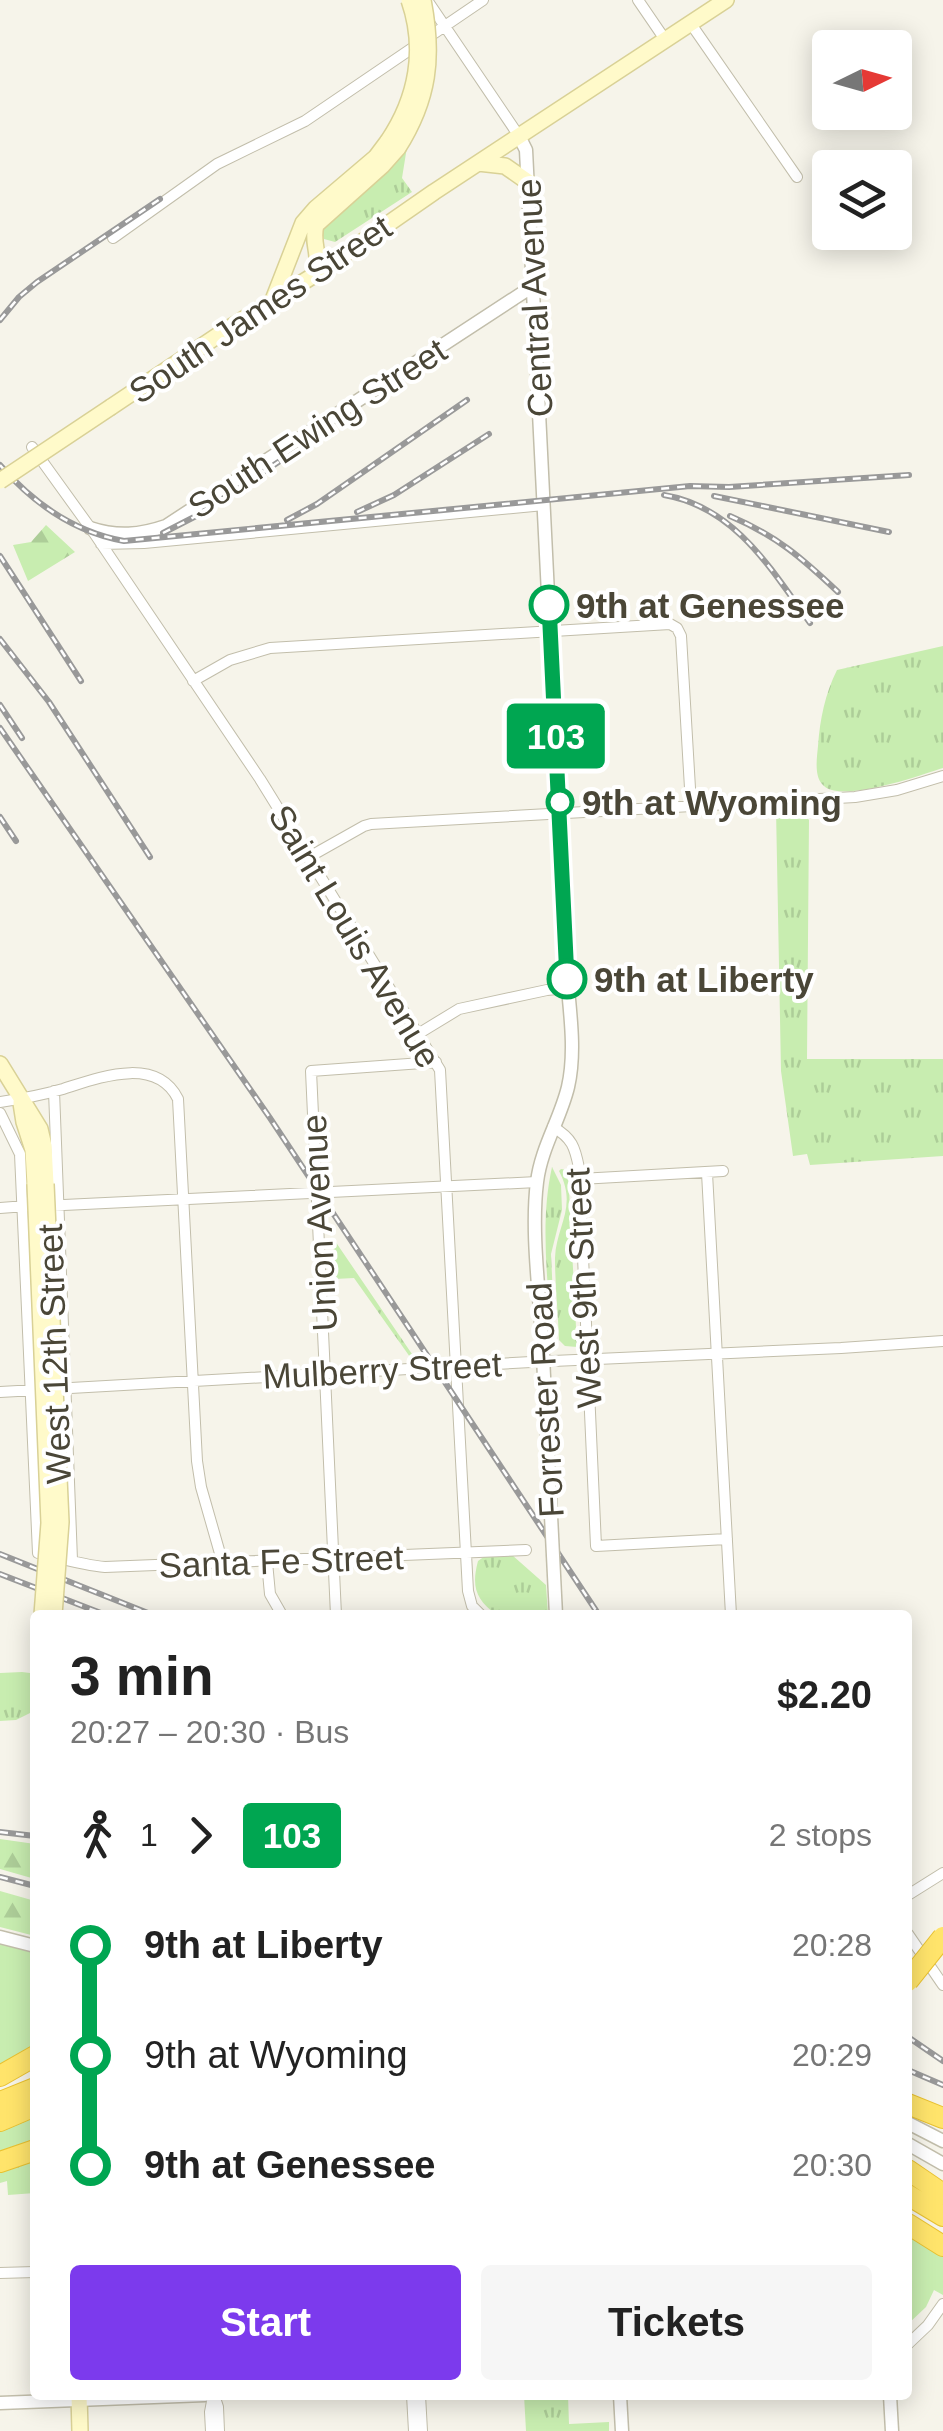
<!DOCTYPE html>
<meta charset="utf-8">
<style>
:root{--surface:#fff;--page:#f6f6f6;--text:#222;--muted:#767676;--accent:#7c3aed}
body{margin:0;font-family:Arial,sans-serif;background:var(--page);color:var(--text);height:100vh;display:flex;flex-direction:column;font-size:38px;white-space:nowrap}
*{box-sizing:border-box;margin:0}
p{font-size:32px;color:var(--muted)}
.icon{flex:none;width:55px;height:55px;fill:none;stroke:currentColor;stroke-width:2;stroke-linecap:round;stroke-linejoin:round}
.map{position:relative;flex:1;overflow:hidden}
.sheet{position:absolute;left:30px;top:1610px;width:882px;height:790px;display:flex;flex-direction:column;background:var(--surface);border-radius:10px;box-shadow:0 5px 25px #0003}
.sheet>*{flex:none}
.badge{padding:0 20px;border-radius:8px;font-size:35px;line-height:65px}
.needle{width:65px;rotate:85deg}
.tools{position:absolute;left:812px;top:30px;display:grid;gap:20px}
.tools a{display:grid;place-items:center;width:100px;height:100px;border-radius:10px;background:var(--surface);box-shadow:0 5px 25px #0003;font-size:50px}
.map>.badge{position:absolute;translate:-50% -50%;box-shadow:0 0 0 5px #fff}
.legs{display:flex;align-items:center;gap:15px;height:110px;padding:0 40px;font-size:32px}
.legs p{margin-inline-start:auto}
.summary{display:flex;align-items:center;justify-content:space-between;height:170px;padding:0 40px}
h1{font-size:55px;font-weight:700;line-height:75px}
.primary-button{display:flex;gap:20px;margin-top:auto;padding:20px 40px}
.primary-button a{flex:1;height:115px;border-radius:10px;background:var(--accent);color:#fff;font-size:40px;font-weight:700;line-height:115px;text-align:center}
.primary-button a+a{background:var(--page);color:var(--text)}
ul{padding:0 40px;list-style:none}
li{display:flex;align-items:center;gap:35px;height:110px;font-size:38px}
li i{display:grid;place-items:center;width:15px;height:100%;margin:0 12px;background:currentColor}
li i::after{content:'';width:25px;height:25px;margin:-12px;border:8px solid;border-radius:50%;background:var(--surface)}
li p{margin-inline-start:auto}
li:first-child i{background:linear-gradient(#0000 50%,currentColor 0)}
li:last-child i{background:linear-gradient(currentColor 50%,#0000 0)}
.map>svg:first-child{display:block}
</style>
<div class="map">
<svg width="943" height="2431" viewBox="0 0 943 2431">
<defs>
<pattern id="grass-tufts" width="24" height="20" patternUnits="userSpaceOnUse" patternTransform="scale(2.5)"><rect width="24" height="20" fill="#c8edb0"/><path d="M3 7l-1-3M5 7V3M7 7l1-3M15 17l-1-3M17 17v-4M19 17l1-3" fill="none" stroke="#adcd98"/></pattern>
<pattern id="forest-firs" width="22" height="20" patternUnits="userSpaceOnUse" patternTransform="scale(2.5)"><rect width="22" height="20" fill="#c8edb0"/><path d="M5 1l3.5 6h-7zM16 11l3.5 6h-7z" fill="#adcd98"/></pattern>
</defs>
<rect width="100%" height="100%" fill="#f6f4ea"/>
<path fill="url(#grass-tufts)" d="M407,147L402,178L412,192L335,242L324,239L321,231L327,221L370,187Z
M943,646V768C921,775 838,805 822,784C814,775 817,757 818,746C820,719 825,694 837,670Z
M794,808L803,812L809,820L807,1059H943V1156L810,1165L807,1154L793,1156L781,1071L776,809Z
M552,1167L561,1185L562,1210L551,1254L555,1340L552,1347C549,1288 539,1225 552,1167Z
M561,1169L568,1170L577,1347L565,1346L559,1340C558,1313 555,1285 555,1258C556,1226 578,1207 559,1171Z
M333,1238L414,1357H410L354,1278L335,1279Z
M512,1555L546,1585L548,1615H497C476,1600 471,1587 478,1561L485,1556Z
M22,1672L30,1673V1713L16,1720L0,1721V1673Z
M35,2115V2143L0,2156V2131Z
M35,2154V2193L8,2195L7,2181L0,2183V2167Z
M524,2395H568L569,2424L609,2422V2431H526Z"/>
<path fill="url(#forest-firs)" d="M46,525L75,552L28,581L13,545L31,542Z
M0,1839L35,1844V1879L0,1869Z
M0,1891L35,1901V1936L0,1927Z"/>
<path fill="#c8edb0" d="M0,1934L35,1943V2060L0,2081Z
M908,2221L943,2247V2295L934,2290L926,2307L908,2324Z"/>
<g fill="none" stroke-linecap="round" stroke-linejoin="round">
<defs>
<path id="minor" d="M427,0L519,136
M638,0L666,41
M691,24L797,177
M113,238L217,164L305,121L483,0
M32,447L94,533L260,779L440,1070L468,1591L472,1606L481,1615
M101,544L144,543L544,505
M193,681L230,660L270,648L670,624L677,628L681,636L691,805
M309,857L364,826L371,824L855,797L897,790L943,776
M418,1034L459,1009L547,990L567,988
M54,1091L72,1560
M0,1102C21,1099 42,1095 63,1089C98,1078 156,1055 178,1099L197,1461L201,1487L223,1564
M0,1113L20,1154L38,1553C60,1558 82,1565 105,1567L526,1550
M553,1127C572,1138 575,1147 579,1168L596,1546L727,1539
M707,1173L731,1615
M580,1179L723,1171
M43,1206L537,1182
M0,1208L26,1206
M0,1392L531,1362L841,1348L943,1341
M267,1562L270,1594L282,1615
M336,1615L311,1071L436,1062
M908,1895L943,1873
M908,1934L943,1985
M0,2273L35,2272
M908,2344L928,2325L943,2304
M214,2395L218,2407L219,2431
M412,2395L414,2431
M420,2395L422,2431
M211,2431L210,2412L213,2396"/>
<path id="tertiary" d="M519,136L526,150L567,978C570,1013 576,1052 568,1087C560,1120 541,1148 537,1182C531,1230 539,1289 542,1337
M90,528C117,537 140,535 166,526L533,286
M0,1937L35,1946
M908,2123L943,2141
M908,2144L943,2164
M620,2395L622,2431
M890,2395L892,2431
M0,2403L205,2395"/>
<path id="secondary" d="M478,163L505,166L528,182
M316,274C321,254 311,243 316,225L382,166L398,148
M273,300L303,223L316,208L376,157L388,141
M111,407L223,332L316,274L434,192L726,0
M0,1064L40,1129L44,1146L46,1184
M21,1103L24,1122L33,1150L35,1184
M79,2395L80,2431"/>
<path id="motorway" d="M0,2076L35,2056
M0,2102L35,2088
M908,2104L943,2118
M0,2121L35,2106
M0,2162L35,2150
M908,2170L943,2194
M908,2195L943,2216
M908,2224L943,2246"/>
</defs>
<use href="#minor" stroke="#c2beab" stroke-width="12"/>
<use href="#tertiary" stroke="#c2beab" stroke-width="15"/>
<use href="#secondary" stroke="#d9d196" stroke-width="18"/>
<use href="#motorway" stroke="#e9c130" stroke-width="22"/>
<use href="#minor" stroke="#fff" stroke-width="10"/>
<use href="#tertiary" stroke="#fff" stroke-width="12"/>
<use href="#secondary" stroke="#fffaca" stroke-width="15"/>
<use href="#motorway" stroke="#ffe46b" stroke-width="20"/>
<defs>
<path id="rail" d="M0,320L19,297L37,282L160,199
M0,465C33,503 74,532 124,541L690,486L729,487L909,475
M664,495C735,507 771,569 810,623
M714,496L889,532
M357,512L394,495L489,434
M730,516C777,536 802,558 838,592
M287,520L317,504L467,400
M163,533L198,515L286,457
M0,556L81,681
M0,639L49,702L150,857
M0,705L22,738
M0,728L270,1118L599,1615
M0,817L16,841
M0,1554L153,1615
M0,1574L106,1615
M0,1832L35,1836
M0,1877L35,1886
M908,2037L943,2061
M908,2070L943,2085"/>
</defs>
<use href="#rail" stroke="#999" stroke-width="6"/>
<use href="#rail" stroke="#fff" stroke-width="2.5" stroke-dasharray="8" stroke-linecap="butt"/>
<defs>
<path id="tertiary-bridge" d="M542,1337L556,1615"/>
<path id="secondary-bridge" d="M388,141C417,98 426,49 409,0
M398,148C429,99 434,57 423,0
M0,481L111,407
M35,1184L49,1523L42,1615
M46,1184L61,1522L54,1615"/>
<path id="motorway-bridge" d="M908,1981L943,1937"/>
</defs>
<use href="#tertiary-bridge" stroke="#c2beab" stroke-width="15" stroke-linecap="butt"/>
<use href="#secondary-bridge" stroke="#d9d196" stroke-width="18" stroke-linecap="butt"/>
<use href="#motorway-bridge" stroke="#e9c130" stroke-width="22" stroke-linecap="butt"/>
<use href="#tertiary-bridge" stroke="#fff" stroke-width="12"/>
<use href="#secondary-bridge" stroke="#fffaca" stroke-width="15"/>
<use href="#motorway-bridge" stroke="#ffe46b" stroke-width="20"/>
</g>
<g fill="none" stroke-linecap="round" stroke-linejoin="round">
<defs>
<path id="line-1" d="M549,605L567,979"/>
</defs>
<use href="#line-1" stroke="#fff" stroke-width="22"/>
<use href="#line-1" stroke="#00a651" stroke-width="15"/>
</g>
<g fill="#fff" stroke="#00a651" stroke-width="5">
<circle cx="549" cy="605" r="18"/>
<circle cx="560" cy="802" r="12"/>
<circle cx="567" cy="979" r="18"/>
</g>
<g text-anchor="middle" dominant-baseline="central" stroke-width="8" stroke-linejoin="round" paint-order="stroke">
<g font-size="35" fill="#4a4637" stroke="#fff">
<text transform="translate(534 298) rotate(-93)">Central Avenue</text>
<text transform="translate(260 309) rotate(-34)">South James Street</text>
<text transform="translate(317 428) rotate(-33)">South Ewing Street</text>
<text transform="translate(355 936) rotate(59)">Saint Louis Avenue</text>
<text transform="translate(319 1223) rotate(-93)">Union Avenue</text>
<text transform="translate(583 1288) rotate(-93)">West 9th Street</text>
<text transform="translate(54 1354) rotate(-92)">West 12th Street</text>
<text transform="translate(382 1370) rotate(-3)">Mulberry Street</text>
<text transform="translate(545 1400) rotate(-93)">Forrester Road</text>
<text transform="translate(281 1561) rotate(-2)">Santa Fe Street</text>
</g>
<g font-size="35" font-weight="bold" fill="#4a4637" stroke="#fff" text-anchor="start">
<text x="576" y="605">9th at Genessee</text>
<text x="582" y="802">9th at Wyoming</text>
<text x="594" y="979">9th at Liberty</text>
</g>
</g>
</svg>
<div class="tools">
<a><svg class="needle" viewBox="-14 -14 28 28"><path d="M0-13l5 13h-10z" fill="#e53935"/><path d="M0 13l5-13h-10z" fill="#767676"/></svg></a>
<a><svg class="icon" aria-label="layers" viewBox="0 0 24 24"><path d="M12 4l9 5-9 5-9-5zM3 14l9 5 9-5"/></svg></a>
</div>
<b class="badge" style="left:556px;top:736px;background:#00a651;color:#fff">103</b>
<section class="sheet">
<div class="summary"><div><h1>3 min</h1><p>20:27 – 20:30 · Bus</p></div><b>$2.20</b></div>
<div class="legs"><svg class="icon" aria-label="walk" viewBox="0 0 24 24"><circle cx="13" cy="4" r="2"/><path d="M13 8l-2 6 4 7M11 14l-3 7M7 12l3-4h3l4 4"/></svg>1<svg class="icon" aria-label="forward" viewBox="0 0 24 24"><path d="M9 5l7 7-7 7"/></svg><b class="badge" style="background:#00a651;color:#fff">103</b><p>2 stops</p></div>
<ul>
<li><i style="color:#00a651"></i><b>9th at Liberty</b><p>20:28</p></li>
<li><i style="color:#00a651"></i><span>9th at Wyoming</span><p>20:29</p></li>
<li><i style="color:#00a651"></i><b>9th at Genessee</b><p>20:30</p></li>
</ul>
<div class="primary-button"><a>Start</a><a>Tickets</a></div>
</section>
</div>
